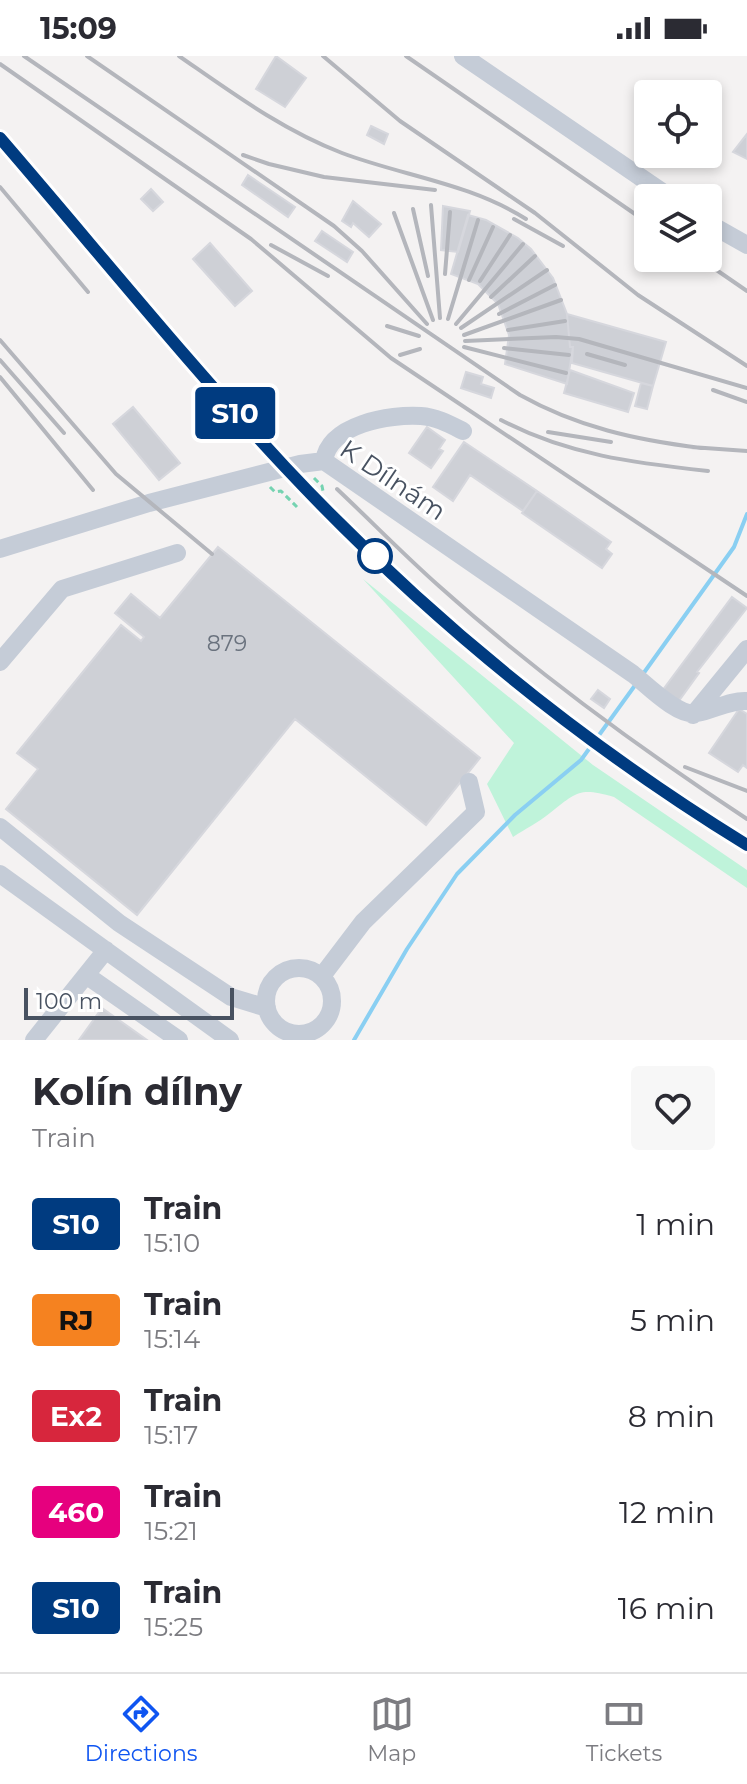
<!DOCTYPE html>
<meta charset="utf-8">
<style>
:root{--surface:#fff;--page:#f7f7f7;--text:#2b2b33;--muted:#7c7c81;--line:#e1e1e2;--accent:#0f55f1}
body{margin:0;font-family:Montserrat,sans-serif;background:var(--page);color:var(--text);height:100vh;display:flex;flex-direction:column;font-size:30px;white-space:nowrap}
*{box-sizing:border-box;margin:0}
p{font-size:26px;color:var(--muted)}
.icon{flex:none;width:44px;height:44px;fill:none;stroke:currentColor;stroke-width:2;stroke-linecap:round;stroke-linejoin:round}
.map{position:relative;height:984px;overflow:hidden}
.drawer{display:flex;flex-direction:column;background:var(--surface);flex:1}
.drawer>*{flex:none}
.badge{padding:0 16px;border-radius:6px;font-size:28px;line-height:52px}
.fabs{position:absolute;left:634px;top:24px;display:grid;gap:16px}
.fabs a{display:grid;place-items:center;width:88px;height:88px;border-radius:8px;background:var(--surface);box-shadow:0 4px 12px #0003;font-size:40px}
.scale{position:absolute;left:24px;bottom:20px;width:210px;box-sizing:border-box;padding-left:8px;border:4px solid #485261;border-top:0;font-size:22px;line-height:28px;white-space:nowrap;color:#485261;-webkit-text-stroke:6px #fff;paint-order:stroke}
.map>.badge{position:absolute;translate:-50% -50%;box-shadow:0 0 0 4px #fff}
.round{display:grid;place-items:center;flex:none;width:84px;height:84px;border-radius:8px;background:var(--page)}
.summary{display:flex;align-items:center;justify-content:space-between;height:136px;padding:0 32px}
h1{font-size:38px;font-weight:700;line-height:60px}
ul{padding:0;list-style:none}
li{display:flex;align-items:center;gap:24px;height:96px;padding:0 32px}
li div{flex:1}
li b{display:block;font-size:30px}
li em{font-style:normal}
li .badge{min-width:88px;font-weight:700;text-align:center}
.status{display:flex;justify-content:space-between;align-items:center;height:56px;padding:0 40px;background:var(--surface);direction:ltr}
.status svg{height:22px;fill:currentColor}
.dock{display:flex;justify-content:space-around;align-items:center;height:112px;border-top:2px solid var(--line);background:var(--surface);font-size:22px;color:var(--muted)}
.dock a{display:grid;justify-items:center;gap:4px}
.dock .active{color:var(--accent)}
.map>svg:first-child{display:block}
</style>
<div class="status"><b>15:09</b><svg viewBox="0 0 49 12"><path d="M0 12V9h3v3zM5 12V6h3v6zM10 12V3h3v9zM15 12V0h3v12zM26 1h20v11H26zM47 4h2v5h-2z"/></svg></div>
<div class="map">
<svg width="747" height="984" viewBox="0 0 747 984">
<rect width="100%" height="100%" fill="#f4f2f2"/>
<path fill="#bff3da" d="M363,523L593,709L747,814V832L614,741C579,731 577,736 550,757C539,766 525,773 513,781L487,728L514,687Z"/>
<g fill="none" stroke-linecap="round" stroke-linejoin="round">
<path stroke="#8acff2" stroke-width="4" d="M643,618L734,491L747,458
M354,984L407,893L457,818L515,759L581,704L636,628"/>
</g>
<path fill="#ced0d6" stroke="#d6d7dd" stroke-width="2" d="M276,0L306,22L285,51L256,33Z
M371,70L388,78L384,88L367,79Z
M747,78V103L733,96Z
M248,119L295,151L288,161L242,129Z
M151,133L163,146L153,155L141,143Z
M353,145L381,168L369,181L353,167L351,171L342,165Z
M443,150L470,155L458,196L441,194Z
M468,159L486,164L518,182L531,193L553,222L567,258L570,291H573L567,328L505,308L509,279L498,248L478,228L451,218Z
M322,175L353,196L347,206L315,185Z
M210,187L252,235L235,250L193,203Z
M567,258L666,286L653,330L572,307L573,291H570Z
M570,314L634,337L628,356L564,337Z
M466,316L483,321L481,328L494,332L491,342L461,332Z
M641,327L653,330L647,353L635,350Z
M133,351L180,407L159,424L113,368Z
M427,371L445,384L439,393L443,395L431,412L409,397Z
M464,386L537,435L523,455L470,419L453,445L433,431Z
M537,435L611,486L606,493L612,498L602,512L522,457Z
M218,491L480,702L426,769L295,663L137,859L6,753L38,713L17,697L121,569L141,585L144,581L115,557L131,538L160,562Z
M732,541L747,552L697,616L699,617L678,646L662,635Z
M598,634L610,643L604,652L591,643Z
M739,653L747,658V712L743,709L738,716L709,697Z
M102,952L147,984H79Z"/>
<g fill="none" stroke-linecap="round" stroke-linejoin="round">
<path stroke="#75d3b1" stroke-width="3" stroke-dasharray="6 4" stroke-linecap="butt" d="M314,422L322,430L323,435
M270,431L275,436L281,435L297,451"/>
<path stroke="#c5ccd7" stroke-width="18" d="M463,0L671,142
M708,167L747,189
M324,405C329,368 390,358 421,360C436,361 449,368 463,375
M0,493L149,447L300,408L324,405L633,618C647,629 679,662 697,657C714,654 730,644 747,645
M0,606L62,533L177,497
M693,659L747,593
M0,771L119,867L231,941L267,952
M0,818L230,984
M266 945a33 33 0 1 1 66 0a33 33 0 1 1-66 0Z
M86,919L179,984
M322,920L363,866L476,756L469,726
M34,984L106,894"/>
<path stroke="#b4b6bc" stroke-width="4" d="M24,0L520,339C577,371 636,384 701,392
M87,0L334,170L362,195L427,268
M179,0C231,36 282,74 342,97C403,120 469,127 526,163
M323,0L400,65L535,157L638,239L747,310
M406,0L648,167
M0,8L251,183L391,302L747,540
M0,82C98,197 193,315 298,424C432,563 582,687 747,789
M243,99L269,108L324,121L435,134
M0,131L88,236
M431,149L440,262
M413,153L428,220
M394,157L433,264
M514,163L563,190
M271,189L328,220
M699,202L747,235
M445,218L450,156
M469,224L493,171
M480,225L510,179
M491,241L535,200
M499,258L555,229
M448,263L478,164
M456,268L523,188
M387,270L419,280
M461,272L547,214
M508,274L565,265
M464,279L561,244
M0,284L116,418L212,498
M465,285L556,281L579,283L747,332
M464,291L566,317
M504,292L569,299
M587,298L625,309
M400,299L420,293
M0,304L64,377
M0,321L93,434
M713,334L747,346
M501,364C567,399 635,407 708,415
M548,376L611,386
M691,391L747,395
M337,433C371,465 404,499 439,530C535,616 639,692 747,763
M685,711L747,735"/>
</g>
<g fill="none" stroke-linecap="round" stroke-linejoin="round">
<defs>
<path id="line" d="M0,82C95,192 186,305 285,411C421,556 578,685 747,789"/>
</defs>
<use href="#line" stroke="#fff" stroke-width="18"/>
<use href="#line" stroke="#003b80" stroke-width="12"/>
</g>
<circle fill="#fff" stroke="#003b80" stroke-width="4" cx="375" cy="500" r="16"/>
<g text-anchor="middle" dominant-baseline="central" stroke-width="6" stroke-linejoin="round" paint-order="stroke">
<g font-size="22" fill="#6a727e">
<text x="227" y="587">879</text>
</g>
<g font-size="26" fill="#485261" stroke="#fff">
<text transform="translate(393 424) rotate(34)">K Dílnám</text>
</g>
</g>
</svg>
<div class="fabs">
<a><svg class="icon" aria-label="locate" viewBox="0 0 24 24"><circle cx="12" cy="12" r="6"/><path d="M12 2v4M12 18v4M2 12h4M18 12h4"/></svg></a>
<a><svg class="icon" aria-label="layers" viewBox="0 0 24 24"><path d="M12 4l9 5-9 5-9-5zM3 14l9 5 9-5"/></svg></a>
</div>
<div class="scale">100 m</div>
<b class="badge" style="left:235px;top:357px;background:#003b80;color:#fff">S10</b>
</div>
<section class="drawer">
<div class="summary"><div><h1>Kolín dílny</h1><p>Train</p></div><a class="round"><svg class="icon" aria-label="heart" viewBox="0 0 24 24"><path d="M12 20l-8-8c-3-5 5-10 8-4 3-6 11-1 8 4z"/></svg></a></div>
<ul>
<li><span class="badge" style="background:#003b80;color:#fff">S10</span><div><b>Train</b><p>15:10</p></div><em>1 min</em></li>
<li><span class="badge" style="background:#f58220;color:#111">RJ</span><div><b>Train</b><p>15:14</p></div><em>5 min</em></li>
<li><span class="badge" style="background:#d7263d;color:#fff">Ex2</span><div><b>Train</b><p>15:17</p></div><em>8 min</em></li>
<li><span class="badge" style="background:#e6007e;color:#fff">460</span><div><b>Train</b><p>15:21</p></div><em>12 min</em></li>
<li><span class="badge" style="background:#003b80;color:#fff">S10</span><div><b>Train</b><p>15:25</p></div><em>16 min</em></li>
</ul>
</section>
<nav class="dock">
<a class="active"><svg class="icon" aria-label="directions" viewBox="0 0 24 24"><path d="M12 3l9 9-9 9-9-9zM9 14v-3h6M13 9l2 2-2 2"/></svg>Directions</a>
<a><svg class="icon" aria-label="map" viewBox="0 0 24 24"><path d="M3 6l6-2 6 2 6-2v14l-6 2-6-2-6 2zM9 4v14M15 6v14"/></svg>Map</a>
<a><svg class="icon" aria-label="tickets" viewBox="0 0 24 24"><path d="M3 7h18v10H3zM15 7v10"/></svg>Tickets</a>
</nav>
